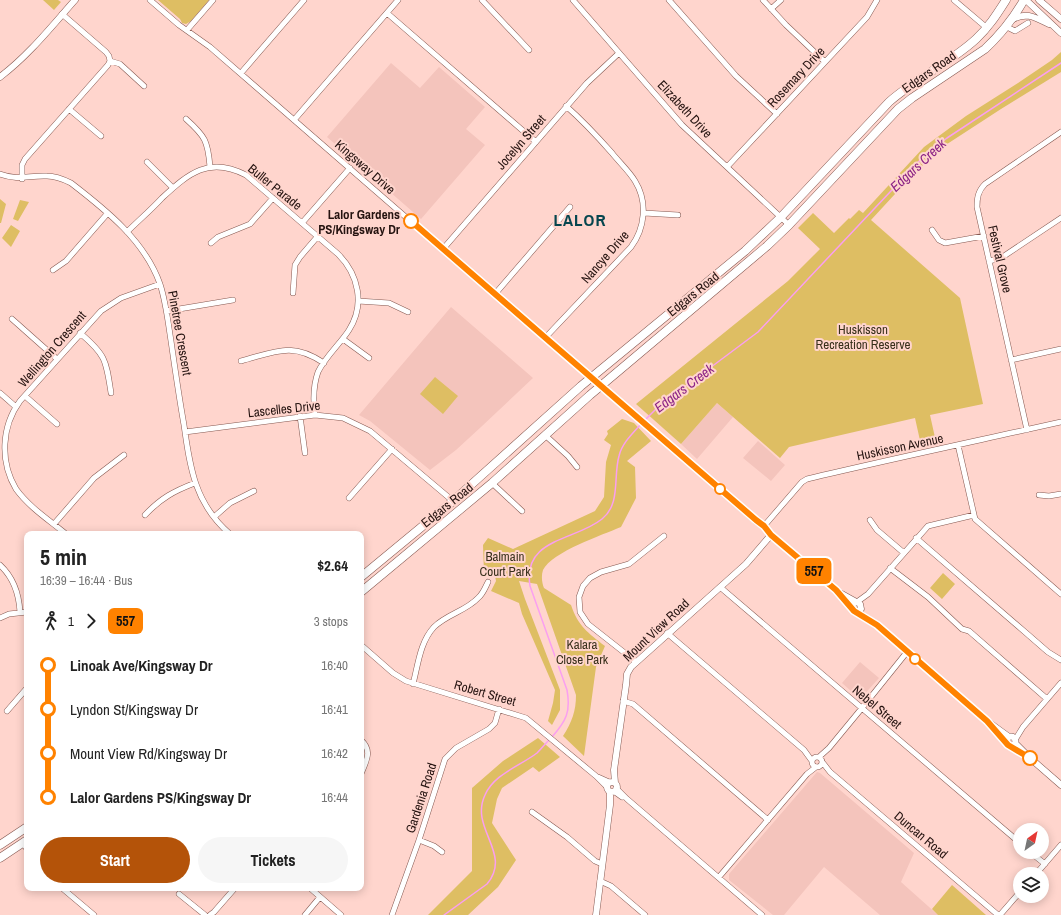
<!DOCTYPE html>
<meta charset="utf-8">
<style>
:root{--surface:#fff;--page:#f6f6f6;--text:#222;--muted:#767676;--accent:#b45309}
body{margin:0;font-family:"Archivo Narrow",sans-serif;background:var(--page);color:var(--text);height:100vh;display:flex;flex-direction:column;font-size:15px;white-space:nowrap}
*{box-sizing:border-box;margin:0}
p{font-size:13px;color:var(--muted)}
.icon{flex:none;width:22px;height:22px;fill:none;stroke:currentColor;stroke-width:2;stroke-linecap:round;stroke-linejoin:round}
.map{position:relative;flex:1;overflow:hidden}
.details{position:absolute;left:24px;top:531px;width:340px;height:360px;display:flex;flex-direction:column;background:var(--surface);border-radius:8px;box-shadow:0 2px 10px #0003}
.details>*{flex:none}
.badge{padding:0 8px;border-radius:6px;font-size:14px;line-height:26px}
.needle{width:26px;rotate:33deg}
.buttons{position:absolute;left:1013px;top:823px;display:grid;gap:8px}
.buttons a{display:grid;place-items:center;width:36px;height:36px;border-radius:50%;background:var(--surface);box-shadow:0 2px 10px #0003;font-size:20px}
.map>.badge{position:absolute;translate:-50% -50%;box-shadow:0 0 0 2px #fff}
.legs{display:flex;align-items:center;gap:6px;height:44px;padding:0 16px;font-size:13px}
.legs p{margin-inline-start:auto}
.head{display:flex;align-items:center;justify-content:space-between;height:68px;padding:0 16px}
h1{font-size:22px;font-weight:700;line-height:30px}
.cta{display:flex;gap:8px;margin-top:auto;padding:8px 16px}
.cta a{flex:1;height:46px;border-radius:24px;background:var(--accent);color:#fff;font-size:16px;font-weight:700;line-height:46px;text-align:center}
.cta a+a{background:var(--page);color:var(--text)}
ul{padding:0 16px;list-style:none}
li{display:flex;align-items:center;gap:14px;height:44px;font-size:15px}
li i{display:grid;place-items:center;width:6px;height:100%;margin:0 5px;background:currentColor}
li i::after{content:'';width:10px;height:10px;margin:-5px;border:3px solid;border-radius:50%;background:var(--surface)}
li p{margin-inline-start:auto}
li:first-child i{background:linear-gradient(#0000 50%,currentColor 0)}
li:last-child i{background:linear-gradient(currentColor 50%,#0000 0)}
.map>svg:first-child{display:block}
</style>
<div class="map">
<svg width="1061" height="915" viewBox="0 0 1061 915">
<rect width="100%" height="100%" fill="#ffd5cd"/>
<path fill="#f4c4bc" d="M391,63L420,88L439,67L485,107L466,129L485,145L421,219L327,137Z
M451,307L533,378L481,427L456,450L430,470L370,421L359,415Z
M717,403L733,417L697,459L681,444Z
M758,441L785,465L771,481L743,458Z
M860,662L879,678L860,699L842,683Z
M817,772L820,773L914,853L901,882L938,915H880L824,867L784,915H773L729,880V874Z"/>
<path fill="#debe63" d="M43,0H58L61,2L54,10Z
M158,0H209L191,21L186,24L182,23L180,19Z
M1061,52V72L1001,109L941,148L930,158L907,181L871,220L960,298L983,404L930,415L936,442L921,445L915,418L789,447L780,458L717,403L681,444L636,404L788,281L820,249L798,228L813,213L834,233L849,218L850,219L859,210L863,213L924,147L966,116L1018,83L1052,60Z
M0,199L6,204L1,223H0Z
M20,200L29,202L18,221L13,219Z
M11,225L20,231L11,247L2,238Z
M435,377L458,396L443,414L420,394Z
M622,419L634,423L651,441L627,461L635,467L636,498L621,527C602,535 552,552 543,570C541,576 542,583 544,588L571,605C578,626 588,633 605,646L596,667L584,756L563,736C572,722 576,711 576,695L537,584L519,581L525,599L560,690V710L552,725L548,721L553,703L555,690L522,614L519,603L491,591L496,581L495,576L484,573L483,545L488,538L513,549L595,511L604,497L606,462L611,445L604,440L608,434L607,431Z
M943,573L955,584L942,599L930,588Z
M538,738L560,757L539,772L533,767L502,788L497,799L492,823L516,860L498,887L468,915H428L472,871V788L503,761Z
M952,885L986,915H938L932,909Z"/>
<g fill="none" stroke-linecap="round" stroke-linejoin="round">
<path stroke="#fa9ff0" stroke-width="1.5" d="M644,421L659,406L758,332L924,156L947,138L1061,63
M552,737C566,721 571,712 567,690L530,586C522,538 575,541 602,519C621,504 613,477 619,456C622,443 633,433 642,423
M444,915L487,884C513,853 469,829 485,795C494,774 520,766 537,753C541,749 545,744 549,740"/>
<defs>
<path id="minor" d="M150,0L179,25L210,47L591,378
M482,0L529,50
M573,0L682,125L789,225
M669,0L736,76L777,114
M763,0L786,25L825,62
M954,0L987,28
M771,9L781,0
M387,13L536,142
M62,14L106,52L109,56L110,61L120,64L144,86
M1007,27L1015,31L1028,23
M187,30L213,0
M241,73L304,0
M69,109L101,136
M186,119C205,136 208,141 210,167
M294,120L398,0
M147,162L173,188
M727,167L867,17L877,0
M0,174C19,181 29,175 47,176C55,176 63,179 71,183C106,210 145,241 160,284C166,302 168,322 171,341C175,369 179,397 184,425C190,468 195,504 230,534
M22,179V165L25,159L108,65L110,61
M644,213L678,215
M302,223L350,168
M932,230L939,240L945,243L984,236
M127,232C138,221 151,210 162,198C189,173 209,156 246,175L338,254C359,275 365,305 349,330C340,344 325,357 318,372C313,386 313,400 315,415
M211,243L218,237L250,224L273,198
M443,249L587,83L619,53
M989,261L1001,258L1061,218
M53,270L66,261L107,214
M293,293L295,265L300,257L318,236
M495,294L570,207
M358,301L389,303L408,312
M167,311L233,300
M12,319L57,359
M80,333C106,355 106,360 111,393
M545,338L631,247C645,228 648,202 635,181C629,171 619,162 612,153C597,136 583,121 566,106
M343,339L369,358
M1011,360L1061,349
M241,361C275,352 292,341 324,363
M0,393L16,407
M25,396L57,424
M300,416L305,453
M1027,430L977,207C977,198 978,191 985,184L1061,132
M185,432L315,415L343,418L370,431L453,501
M545,435L568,456L577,467
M958,445L975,519L1061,594
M492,483L522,511
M1039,495L1049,496L1061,494
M349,498L392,449
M145,515C161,498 174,491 195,483
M214,517L230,503L254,491
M870,520L877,530L904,553
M54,524L94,478L124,455
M764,526L802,482L807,479C891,459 976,441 1061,422
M66,534C49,520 29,507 16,489C0,462 1,427 20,401L101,311L121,298L160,284
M916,538L1025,632L1048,652L1061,660
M0,565C13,577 19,594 20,612
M890,568L928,597L962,629L969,631L1047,699
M720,587L1020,843
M857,602L868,594L928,526L974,515
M0,618L9,614L27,612
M667,633L804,750L812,761
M361,645L393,673L406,681L526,718L596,776L607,787
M635,661L588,624L580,612L579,597L583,586L590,578L601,572L629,564L664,536
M413,684C418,665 420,642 434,627C447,614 466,611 478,598C483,594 485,588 488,582
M623,701L633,704L768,820
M7,711L27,688
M361,740C373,751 366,761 361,774
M1015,740L1023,727L1061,683
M812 762a5 5 0 1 1 10 0a5 5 0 1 1-10 0Z
M819,757L829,748L862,708L907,652
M823,763L830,772L998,915
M598,777L609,782
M616,788L627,799L762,915
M615,792L622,797
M532,812L567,837L595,861L602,864
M419,840L434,846L442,852
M23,843L27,849
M1030,852L1045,864
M1036,874L1061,845
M719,877L807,774L816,767
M600,881L611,886L645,915
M62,888L94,915
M310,888L341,915
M179,894L205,915
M210,915L214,912L235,888
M305,915L320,897
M392,915L419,840L445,759L456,748L489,729L495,723L499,709
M1000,915L1020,892"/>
<path id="tertiary" d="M1026,0L1061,33
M1039,0L1061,19
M1013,19C1027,12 1034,17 1049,24
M0,77C29,55 51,27 75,0
M591,378L612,395L755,520L764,526L771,535L836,590L852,607
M842,594L860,604L861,609L857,612L853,610L852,607L853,604L856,602
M857,612L877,625L987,721L1009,737
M1006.5 741a4.5 4.5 0 1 1 9 0a4.5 4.5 0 1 1-9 0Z
M1015,743L1030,758L1061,785
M607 787a5 5 0 1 1 10 0a5 5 0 1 1-10 0Z
M615,783L614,770L626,685L627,674L631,667L746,564L771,535
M596,915L610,805V792"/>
<path id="primary" d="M361,577L453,501L581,386L745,251L781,217L889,102C916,78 950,63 976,39C989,27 997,14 1006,0
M361,592L492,483L590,395L767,246L789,225L898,109L912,98L985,49C1001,34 1013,19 1024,0
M0,845L27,827
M0,858L27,840"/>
</defs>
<use href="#minor" stroke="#865951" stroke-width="6"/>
<use href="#tertiary" stroke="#865951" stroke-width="7"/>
<use href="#primary" stroke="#865951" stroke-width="9"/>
<use href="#minor" stroke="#fff" stroke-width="5"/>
<use href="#tertiary" stroke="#fff" stroke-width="6"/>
<use href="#primary" stroke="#fff" stroke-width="8"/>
</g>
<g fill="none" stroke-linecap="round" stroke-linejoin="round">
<defs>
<path id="line-1" d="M411,221C526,321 640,420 756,520L764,526L771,535L836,590L854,611L877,625L987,721L1008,745L1030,758"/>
</defs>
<use href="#line-1" stroke="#fff" stroke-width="9"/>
<use href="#line-1" stroke="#ff8200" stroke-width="6"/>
</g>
<g fill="#fff" stroke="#ff8200" stroke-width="2">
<circle cx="411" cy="221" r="7"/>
<circle cx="720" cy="489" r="5"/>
<circle cx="915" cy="659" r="5"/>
<circle cx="1030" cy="758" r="7"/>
</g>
<g text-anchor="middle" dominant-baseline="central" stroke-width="4" stroke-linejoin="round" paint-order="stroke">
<g font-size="13" fill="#251310" stroke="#ffd5cd">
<text transform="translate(929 72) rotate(-35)">Edgars Road</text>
<text transform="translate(796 77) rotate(-47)">Rosemary Drive</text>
<text transform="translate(685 109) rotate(47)">Elizabeth Drive</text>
<text transform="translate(521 142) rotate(-49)">Jocelyn Street</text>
<text transform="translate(365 167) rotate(41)">Kingsway Drive</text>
<text transform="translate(275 187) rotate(39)">Buller Parade</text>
<text transform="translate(605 257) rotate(-49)">Nancye Drive</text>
<text transform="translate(1000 259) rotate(77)">Festival Grove</text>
<text transform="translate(693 294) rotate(-39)">Edgars Road</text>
<text transform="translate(180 333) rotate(80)">Pinetree Crescent</text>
<text transform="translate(52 349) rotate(-49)">Wellington Crescent</text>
<text transform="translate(284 409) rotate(-6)">Lascelles Drive</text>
<text transform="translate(900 447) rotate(-12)">Huskisson Avenue</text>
<text transform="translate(447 505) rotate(-39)">Edgars Road</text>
<text transform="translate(656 630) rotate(-43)">Mount View Road</text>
<text transform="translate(485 693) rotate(16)">Robert Street</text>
<text transform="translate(877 707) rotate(40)">Nebel Street</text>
<text transform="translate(421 798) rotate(-72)">Gardenia Road</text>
<text transform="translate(921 835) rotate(40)">Duncan Road</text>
</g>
<g font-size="13" font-weight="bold" fill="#251310" stroke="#ffd5cd" text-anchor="end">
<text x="400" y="214">Lalor Gardens<tspan x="400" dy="15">PS/Kingsway Dr</tspan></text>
</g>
<g font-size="13" fill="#372f1a" stroke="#ffd5cd">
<text x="863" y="329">Huskisson<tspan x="863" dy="15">Recreation Reserve</tspan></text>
<text x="505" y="556">Balmain<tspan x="505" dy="15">Court Park</tspan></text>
<text x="582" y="644">Kalara<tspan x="582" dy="15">Close Park</tspan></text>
</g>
<g font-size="14" font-style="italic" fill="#8b2285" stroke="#ffd5cd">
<text transform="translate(918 165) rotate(-43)">Edgars Creek</text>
<text transform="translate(684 388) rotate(-37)">Edgars Creek</text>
</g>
<g font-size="17" font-weight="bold" letter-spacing="1" fill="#06464f" stroke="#ffd5cd">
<text x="580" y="219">LALOR</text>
</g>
</g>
</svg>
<div class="buttons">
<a><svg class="needle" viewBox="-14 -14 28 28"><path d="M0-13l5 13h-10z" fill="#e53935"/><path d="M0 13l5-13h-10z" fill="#767676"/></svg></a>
<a><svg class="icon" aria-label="layers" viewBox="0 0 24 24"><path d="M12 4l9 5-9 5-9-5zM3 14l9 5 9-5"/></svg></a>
</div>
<b class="badge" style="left:814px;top:571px;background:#ff8200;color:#111">557</b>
<section class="details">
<div class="head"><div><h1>5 min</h1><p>16:39 – 16:44 · Bus</p></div><b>$2.64</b></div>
<div class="legs"><svg class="icon" aria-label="walk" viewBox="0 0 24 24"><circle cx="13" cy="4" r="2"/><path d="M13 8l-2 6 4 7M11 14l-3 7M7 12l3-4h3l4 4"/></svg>1<svg class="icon" aria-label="forward" viewBox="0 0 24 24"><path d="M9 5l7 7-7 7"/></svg><b class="badge" style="background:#ff8200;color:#111">557</b><p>3 stops</p></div>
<ul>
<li><i style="color:#ff8200"></i><b>Linoak Ave/Kingsway Dr</b><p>16:40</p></li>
<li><i style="color:#ff8200"></i><span>Lyndon St/Kingsway Dr</span><p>16:41</p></li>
<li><i style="color:#ff8200"></i><span>Mount View Rd/Kingsway Dr</span><p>16:42</p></li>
<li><i style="color:#ff8200"></i><b>Lalor Gardens PS/Kingsway Dr</b><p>16:44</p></li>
</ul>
<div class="cta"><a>Start</a><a>Tickets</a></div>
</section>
</div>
